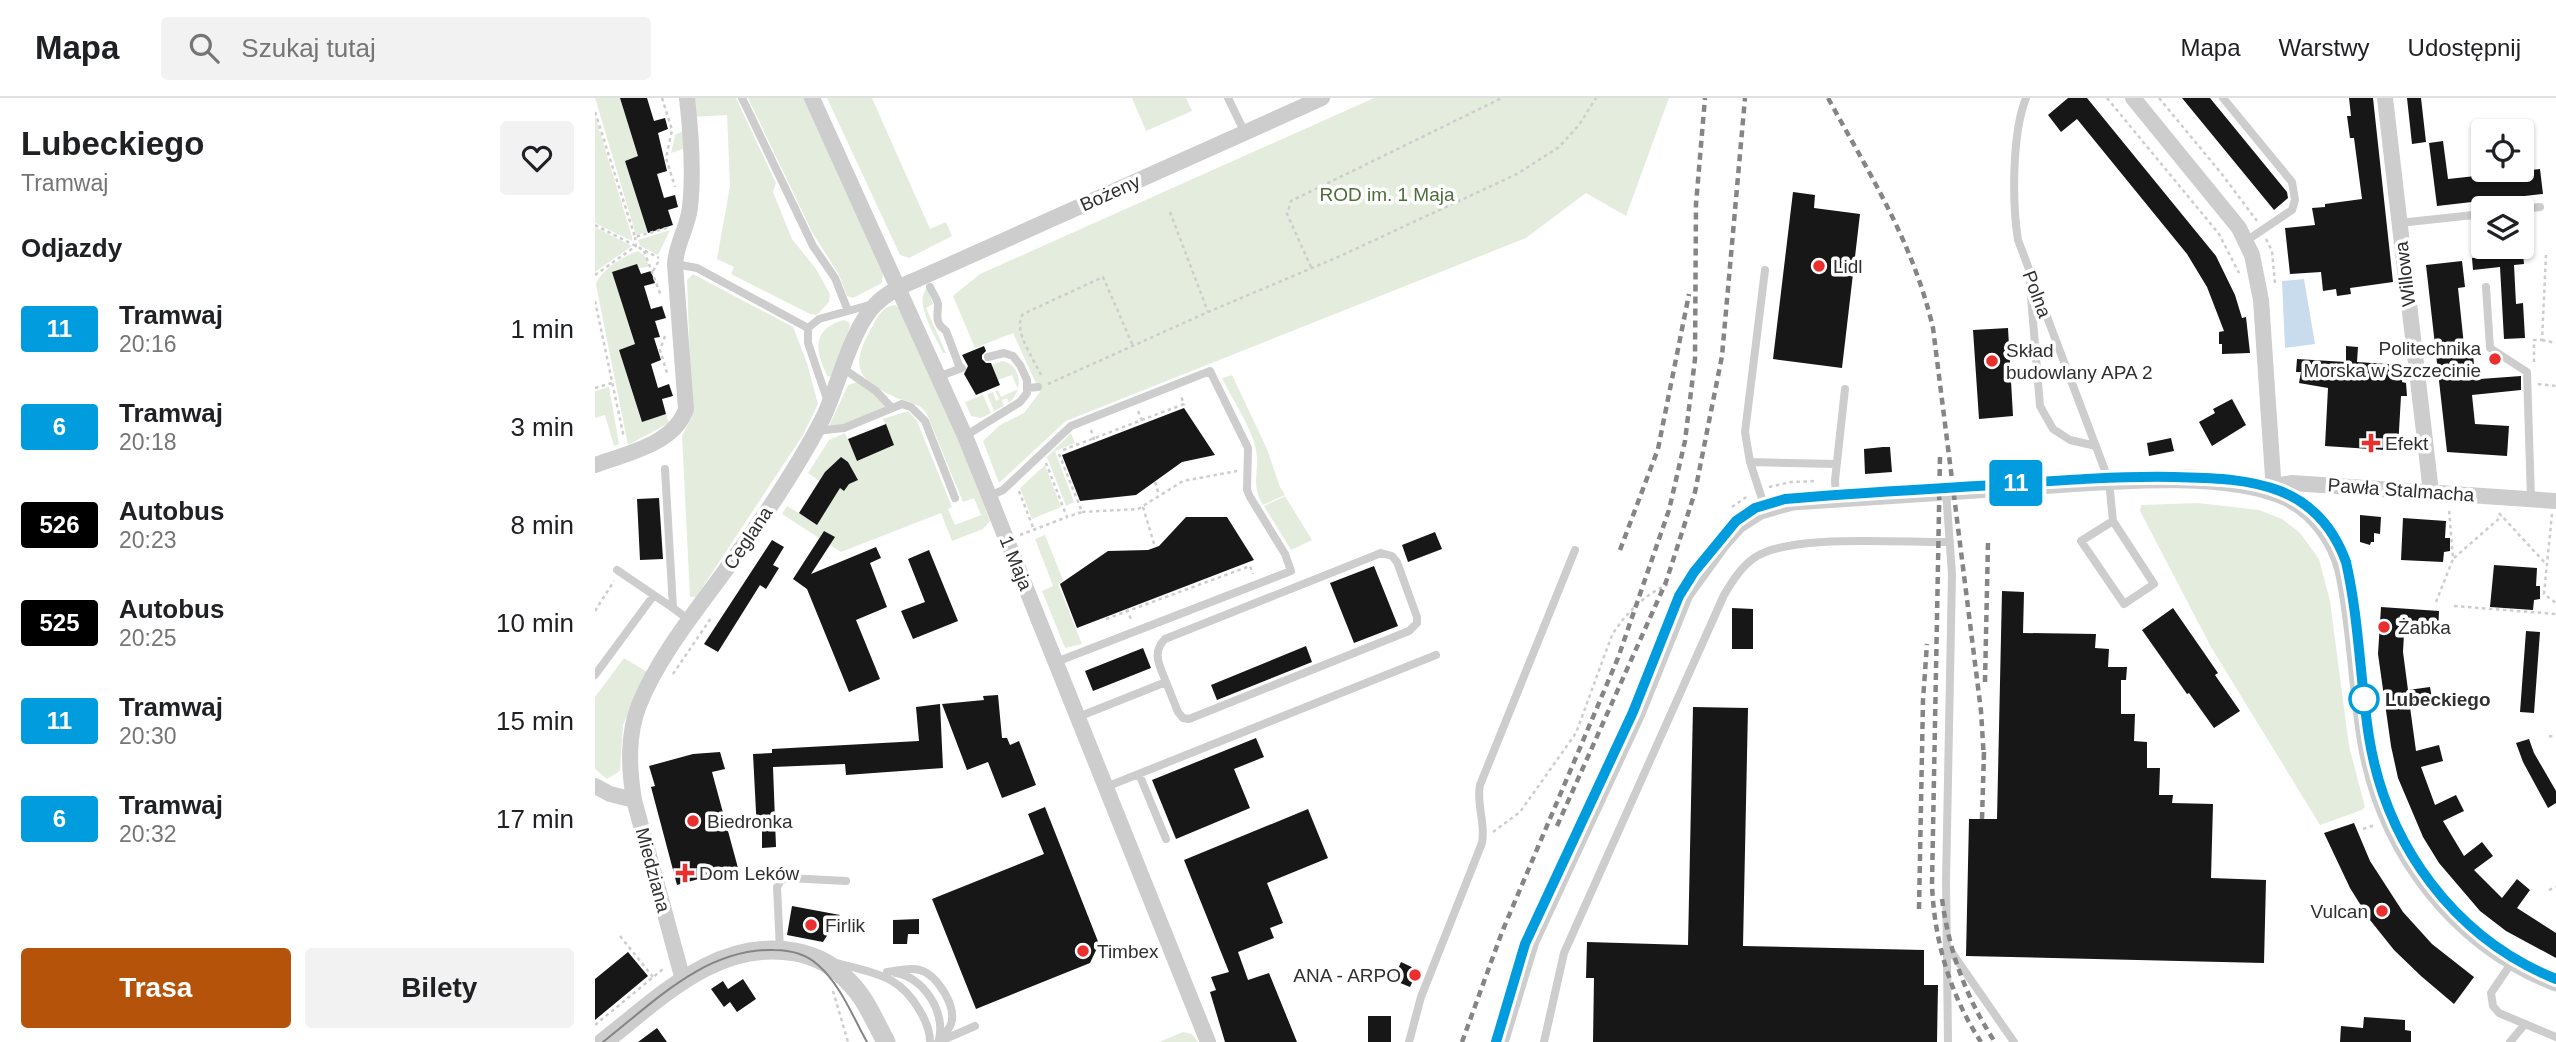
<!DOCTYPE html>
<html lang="pl">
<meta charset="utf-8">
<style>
:root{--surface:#fff;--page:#f2f2f2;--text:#202124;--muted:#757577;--line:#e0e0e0;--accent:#b45309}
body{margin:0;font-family:Helvetica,sans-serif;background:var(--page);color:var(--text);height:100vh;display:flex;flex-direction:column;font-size:26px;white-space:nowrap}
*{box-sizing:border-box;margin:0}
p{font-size:23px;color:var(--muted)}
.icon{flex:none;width:38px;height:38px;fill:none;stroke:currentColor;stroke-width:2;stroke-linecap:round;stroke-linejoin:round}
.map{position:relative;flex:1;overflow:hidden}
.panel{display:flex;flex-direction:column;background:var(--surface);width:595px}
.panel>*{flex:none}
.badge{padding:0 14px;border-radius:5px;font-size:24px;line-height:46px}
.fabs{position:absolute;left:1876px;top:21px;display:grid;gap:14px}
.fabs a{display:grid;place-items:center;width:63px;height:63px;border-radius:7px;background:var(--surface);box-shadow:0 2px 5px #0004;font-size:35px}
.map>.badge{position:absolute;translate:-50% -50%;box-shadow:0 0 0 4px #fff}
h2{padding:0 21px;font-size:26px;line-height:63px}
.round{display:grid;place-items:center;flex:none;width:74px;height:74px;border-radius:7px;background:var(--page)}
.headline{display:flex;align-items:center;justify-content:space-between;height:119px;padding:0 21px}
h1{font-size:33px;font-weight:800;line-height:52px}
.primary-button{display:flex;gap:14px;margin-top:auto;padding:14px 21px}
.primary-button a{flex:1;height:80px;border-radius:7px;background:var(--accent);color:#fff;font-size:28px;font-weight:800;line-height:80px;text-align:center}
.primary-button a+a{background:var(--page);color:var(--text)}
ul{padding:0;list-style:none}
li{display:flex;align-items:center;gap:21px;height:98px;padding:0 21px}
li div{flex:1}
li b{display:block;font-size:26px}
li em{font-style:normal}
li .badge{min-width:77px;font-weight:700;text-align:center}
header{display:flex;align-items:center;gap:42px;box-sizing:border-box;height:98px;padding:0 35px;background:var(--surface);border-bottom:2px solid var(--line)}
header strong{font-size:33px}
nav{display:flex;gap:38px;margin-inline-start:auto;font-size:24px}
.search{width:490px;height:63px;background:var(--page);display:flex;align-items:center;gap:18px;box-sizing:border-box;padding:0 24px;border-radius:7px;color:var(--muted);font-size:26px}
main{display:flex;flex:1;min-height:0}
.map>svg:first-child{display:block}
</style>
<header>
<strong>Mapa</strong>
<div class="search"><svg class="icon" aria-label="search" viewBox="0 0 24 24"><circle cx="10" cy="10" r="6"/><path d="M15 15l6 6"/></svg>Szukaj tutaj</div>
<nav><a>Mapa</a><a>Warstwy</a><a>Udostępnij</a></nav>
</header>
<main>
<section class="panel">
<div class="headline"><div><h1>Lubeckiego</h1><p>Tramwaj</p></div><a class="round"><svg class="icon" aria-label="heart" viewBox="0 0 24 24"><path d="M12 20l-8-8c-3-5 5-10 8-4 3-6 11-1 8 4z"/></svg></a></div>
<h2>Odjazdy</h2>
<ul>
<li><span class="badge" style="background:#009cdd;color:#fff">11</span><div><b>Tramwaj</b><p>20:16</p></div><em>1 min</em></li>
<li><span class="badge" style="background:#009cdd;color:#fff">6</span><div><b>Tramwaj</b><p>20:18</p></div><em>3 min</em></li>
<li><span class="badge" style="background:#000;color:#fff">526</span><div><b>Autobus</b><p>20:23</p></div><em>8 min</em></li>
<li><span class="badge" style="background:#000;color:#fff">525</span><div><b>Autobus</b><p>20:25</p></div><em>10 min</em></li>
<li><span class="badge" style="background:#009cdd;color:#fff">11</span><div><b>Tramwaj</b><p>20:30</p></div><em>15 min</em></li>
<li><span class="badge" style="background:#009cdd;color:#fff">6</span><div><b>Tramwaj</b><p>20:32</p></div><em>17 min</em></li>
</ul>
<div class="primary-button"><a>Trasa</a><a>Bilety</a></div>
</section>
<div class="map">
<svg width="1961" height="944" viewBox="0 0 1961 944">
<rect width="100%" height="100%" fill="#fff"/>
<path fill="#e4eddd" d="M0,0H25L43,58L30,63L53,134L41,137Z
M97,0H141L178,79L181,85L178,94L197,141L221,171L235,196L234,204L222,217L215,216L136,176L139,169L122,161L135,88L132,17L98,19Z
M153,0H209L288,174L287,185L258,200L252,198L244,177L217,134Z
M232,0H277L335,131L351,124L357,138L314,160L305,157Z
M537,0H591L597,13L551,33Z
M779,0H1074L1031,118L991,95L931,140L471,323L404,385L388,343L405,327L429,315L445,294L418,235L380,250L358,198L385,176Z
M0,18L37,139V143L0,125Z
M88,33V51L76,55L80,37Z
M0,129L37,148L0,174Z
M75,132L63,157L45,148L43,142Z
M43,153L49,157L54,167L52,169L18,174L40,246L24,252L47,323L71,316L74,325L33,347L1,187C4,173 30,157 43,153Z
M98,176L198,229L212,265L223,306L208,337L101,499H95L87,338L97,319L92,182Z
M332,190L338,206L331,210L351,255H348C341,239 318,204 332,190Z
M300,207L304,210L355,320L395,423L388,431L357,443L346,415L246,454L235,447L239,439L229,433L224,440L187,416L192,408L222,426L242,395L213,375L234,342L250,335L262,362L299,347L288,321L313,313L322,323L357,409L353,411L360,427L386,417L379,400L368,404L331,314C323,305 313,304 302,300C260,281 255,268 277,229C282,219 288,208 300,207Z
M249,222L254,224L255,228L239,276L233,279C220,254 216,231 249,222Z
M407,263C428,267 428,293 414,305L412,300L407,302L409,308L399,313L392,296L398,294L401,303L404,301L400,293L403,292L406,299L423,291L417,277L403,282L397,267Z
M637,277L672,351L685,389L690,397L668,407C655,386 665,374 661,352C657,330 637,301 627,280Z
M262,284L279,295L291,308L248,327L234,328L253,287Z
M14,289L24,346L19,348L10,317L0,320V293Z
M388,297L396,315L386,320L376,318L370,304Z
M476,335L480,345L460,353L479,404L471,408L452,359Z
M450,367L466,409L437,421L425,390Z
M690,398L717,442L696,452L669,408Z
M1603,405L1664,412L1687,421L1705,435L1724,461L1735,503L1754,648L1770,709L1767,712L1725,727L1616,549L1545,413L1546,407Z
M450,437L468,482L463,486L487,546L470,550L447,493L458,488L440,441Z
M29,560L52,574L28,627L25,673L12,681L0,671V599Z
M588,934L597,936L603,944H564Z"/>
<path fill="#c9dced" d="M1709,181L1720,246L1690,250L1687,183Z"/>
<path fill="#171717" d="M25,0H52L59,23L70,20L73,31L63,35L72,73L62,76L69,100L80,97L83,109L73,112L78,127L53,135L30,63L43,58Z
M1473,0H1492L1621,158L1640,197L1647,220L1651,219L1655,255L1627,256V246H1624V234L1629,233L1612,189L1592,156L1482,21L1466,34L1453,17Z
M1587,0H1615L1692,94L1693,100L1679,112Z
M1754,0H1778L1798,184L1755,190L1756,196L1742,198L1741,191L1728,193L1726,174L1695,176L1690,130L1720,127L1717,110L1730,109V106L1767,101L1759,40H1755L1752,18H1756Z
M1812,0H1826L1831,44L1817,46Z
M1848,43L1853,81L1945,71L1948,96L1842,108L1834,45Z
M1198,94L1220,97L1219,110L1265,116L1247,270L1178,261Z
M1928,155L1929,166L1919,167L1921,206L1928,205L1930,240L1909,241L1905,169L1878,172L1877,160Z
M1867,163L1870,189L1863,190L1870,257L1878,256L1879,267H1884L1885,281L1926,278V292L1877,297L1880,326L1914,328L1912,358L1852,354L1831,167Z
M42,166L46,176L56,173L60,185L49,188L56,211L67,208L71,220L60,223L65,239L59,240L66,262L56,266L63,290L74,286L78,298L67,301L71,316L47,324L24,252L40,246L17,174Z
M1413,230L1418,318L1384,321L1378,232Z
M389,248L391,253L387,257V261L391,265H396L405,287L381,297L369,276L373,268L367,257Z
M1751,248L1763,249L1762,264L1808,267L1807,284L1811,285L1812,298H1806L1803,350L1791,349L1790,352L1730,348L1733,290L1704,285L1706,274H1701L1702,261L1751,264Z
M1637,301L1651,327L1617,348L1604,324L1620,315L1618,311Z
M589,310L620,357L587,364L541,397L485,403L467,357Z
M291,326L299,347L262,363L253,341Z
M1576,340L1579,353L1554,358L1552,345Z
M1288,349H1295L1297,374L1270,376L1269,351Z
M246,359L253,364L263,382L254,386L249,393L245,390L222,427L204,415L230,374Z
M64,400L68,461L45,462L42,401Z
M1765,417L1786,419L1785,436L1779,435V444H1776L1775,447L1765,444Z
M591,419H632L659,462L482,530L465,486L513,453L553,452L564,448Z
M1808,420L1851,423L1850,440H1855V453L1849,454L1848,464L1806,462Z
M229,433L240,439L216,476L281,449L286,460L275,465L292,509L261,522L285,581L254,594L212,491L198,481Z
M840,434L847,451L813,464L807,447Z
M177,442L189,449L178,467L184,470L171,491L165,487L123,554L109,546Z
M334,452L363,523L318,541L306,513L330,504L313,461Z
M1899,467L1942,470L1941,488H1945V501L1939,502L1938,512L1895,509Z
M779,468L803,528L759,545L735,485Z
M1407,493L1429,494L1428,535L1501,536L1500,550L1514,551L1513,569H1532L1531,582H1526V616H1540L1539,643L1552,644V670H1565L1564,697H1578L1577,705L1618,706L1616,780L1671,782L1669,865L1371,858L1374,721H1402Z
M1786,509L1844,513L1843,537L1809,536L1808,554L1813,592L1835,589L1838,606L1815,609L1821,653L1844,647L1848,663L1826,669L1840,707L1861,697L1869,713L1848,723L1869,758L1887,744L1898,758L1879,772L1907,800L1922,781L1935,792L1922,810L1961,835V860L1911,833L1885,813L1844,765L1828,739L1803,680L1796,648L1783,556Z
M1137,510L1158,511V551H1137Z
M1578,510L1623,575L1620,577L1645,613L1619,630L1594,595L1592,596L1547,532Z
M1931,533L1945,534L1939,615L1925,614Z
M711,548L717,564L622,602L616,587Z
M548,550L556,570L498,593L490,573Z
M403,597L407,640H412L415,647L424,643L441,687L407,700L393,664L372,672L347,606L389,602L388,598Z
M345,606L348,670L251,677L250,666L178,669L181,749L167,750V732L162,733L158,656L177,655V651L324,643L321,609Z
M1098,609L1153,610L1148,848L1329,852V887H1343L1342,944H998L999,880H991L992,844L1093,847Z
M661,640L669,659L639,671L655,710L581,741L557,682Z
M1934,641L1939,655L1961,693V705L1953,710L1928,664L1921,645Z
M125,654L130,671L117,674L143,770L82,787L56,689L60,688L54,668L98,656Z
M450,709L504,846L495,865L381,911L337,801L449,756L433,716Z
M713,711L733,760L672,785L688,825L675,830L679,840L643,854L653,882L674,875L702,944H630L615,894L621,892L616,879L634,874L589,762Z
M1759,725L1775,763L1808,814L1837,846L1879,879L1859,906L1826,878L1799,852L1775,822L1755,790L1729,735Z
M197,808L245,817L228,844L192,837Z
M324,821V836H313L312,846H298V822Z
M33,854L53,878L0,922V881Z
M806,864L823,872L815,889L798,882Z
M148,881L161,901L142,914L135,904L129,909L116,891L128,883L133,891Z
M773,918H796V944H773Z
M1769,919L1810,922V932L1816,933V944H1745L1746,928L1768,930Z
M62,930L72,944H43Z"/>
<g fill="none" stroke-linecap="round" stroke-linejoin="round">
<path stroke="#cdcdcd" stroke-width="2.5" stroke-dasharray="3.5 3.5" stroke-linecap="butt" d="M67,0L77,32L71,60L80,89
M1512,0L1624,136L1644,175
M1564,0L1626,75L1662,123
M0,14L40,139L75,129
M575,114L613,214
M0,127L64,160
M1671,141L1677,153L1680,185
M49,153L66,198
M716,169L692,116L696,103L907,0
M58,173L65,161
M0,177L41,148L40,139
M0,203L29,340
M70,238L65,252L72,275
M1947,242L1961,245
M1939,264V242H1947L1951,157
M446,277C439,261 417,232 428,216L508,179L538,248
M453,286L613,214L743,159L922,76L964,49L984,27L1001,0
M1943,286L1961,288
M0,290L17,285
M543,313L548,325
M496,332L500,344
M468,352L589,306L585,296
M464,356L487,414L472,419
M560,384L564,397
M1174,389L1196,384L1222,383
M424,393L439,432
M548,409L560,449
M1137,409L1154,397
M487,414L543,411L588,383L642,373
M1904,415L1952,467
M1957,416L1949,496L1961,505
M425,437L472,419L451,365
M1859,460L1907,418
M1841,504L1858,461L1854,411
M1859,508L1961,516
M532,511L537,524
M0,513L19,483
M511,521L655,468L658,476
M78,576L116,520
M1954,638L1961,639
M1768,731L1780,727
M898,734L925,714L981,635L1017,537C1031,515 1051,495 1076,485
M1954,792L1961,789
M25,838L58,879
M238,893L253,944
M0,927L68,871"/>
<path stroke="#cdcdcd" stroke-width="8" d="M147,0L218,148L240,180L253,213
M633,0L650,35
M1431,0C1417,35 1417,104 1423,142L1514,383L1518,423L1559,486L1529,506L1486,443L1518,423
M1628,0L1697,84L1700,102L1697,112L1651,143
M1927,111L1945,109
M1804,125L1888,116
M80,166L102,170L213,230
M1170,172L1150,334L1155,364L1170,410
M1435,186L1445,308L1458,331L1475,342L1501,348
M335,189C337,194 342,201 343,206C343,218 339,224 351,233L365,270
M1891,189L1895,250L1932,274L1936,401
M249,271L281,293L296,309
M345,278L367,270
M433,290L443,289
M233,304L213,245V230L224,221L278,206
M221,333L249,330L307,306L316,309L330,323L360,400
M370,338L425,304L432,295V282L425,267L418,258L409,255L393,259
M1155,364L1241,366
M70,371L78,510L94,522
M1351,393L1357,476L1351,783L1353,944
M395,398L408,392L476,328L615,273L653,350L652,392L655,399L690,456L696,473L461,564
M1241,400L1240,382L1250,291
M22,472L78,510
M0,577L59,497
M483,619L571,584L583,614L588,620L594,621L814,533L822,525V519L802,464L797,458L786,455L570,541C556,555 565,568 571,584
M544,676L571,741
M511,689L841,557
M1353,849L1419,944
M185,852L182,789L186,782L193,780L251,783
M1917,864L1896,895L1898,908L1904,915L1961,939
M242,865C280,876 304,876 325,913C331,923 335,932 335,944
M292,874C303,873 313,869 325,872C342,877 362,908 356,926C354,932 348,938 343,944
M301,875C328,879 351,914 344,941
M348,942L380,928
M814,944L826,899L887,745C891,725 881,707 885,687L980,452
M949,944L969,855L1129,497C1137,484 1146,469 1159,460C1194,435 1309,445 1355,444
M1915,944L1930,926"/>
<path stroke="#cdcdcd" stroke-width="16" d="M217,0L370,338L613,944
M1538,0L1644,130L1657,157L1666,202L1679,394
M1790,0L1836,394
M0,367C30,356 80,346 91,311L80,166C81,146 93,129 95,109C99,73 96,35 92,0
M1679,394L1685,387L1697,385L1961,403
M0,688L15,696L39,702L88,882
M39,702C34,671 32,638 44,607C63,560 97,518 127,477C163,428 200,375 228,320C243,289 257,227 282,205C293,194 308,187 323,181L727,0"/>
<path stroke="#cdcdcd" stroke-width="19" d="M8,944C65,900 122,840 200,854C222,858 240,868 255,885C271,901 280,924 291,944
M904,944L935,843L1041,615L1089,496L1126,445L1143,426L1165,412L1197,403C1274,398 1350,393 1427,388C1498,384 1628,369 1692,399C1721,413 1741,441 1749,472C1762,531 1762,592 1773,651C1793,756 1862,845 1961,884"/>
<path stroke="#858585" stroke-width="2" d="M8,944C58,905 110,850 179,852C195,852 211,856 223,867C245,886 258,919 272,944
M901,944L930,847L1038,614L1086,494L1114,455L1141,423L1160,410L1190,401C1263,394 1337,391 1410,386C1467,382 1523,378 1580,379C1617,380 1654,380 1688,394C1751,420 1755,478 1762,537C1766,576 1769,617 1777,656C1799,757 1864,843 1961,881"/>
<path stroke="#858585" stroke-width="4.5" stroke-dasharray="7 5" stroke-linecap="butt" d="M1233,0C1275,77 1318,144 1338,230L1386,613L1389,662
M1345,359L1337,786C1339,842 1355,897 1386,944
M1025,452L1063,351L1094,196
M1390,584L1393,444
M1387,721L1389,654
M962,728L1071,484L1100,394L1127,258L1150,0
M1347,801C1354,853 1371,900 1400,944
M1324,811L1328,602L1332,546
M867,944L907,834L1023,560L1074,412L1090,343L1100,261L1101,106L1110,0"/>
</g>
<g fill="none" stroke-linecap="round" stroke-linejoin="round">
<defs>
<path id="line" d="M901,944L930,846L1038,614L1084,498L1099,474L1141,423L1160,410L1190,401C1265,394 1340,391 1414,386C1469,382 1524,378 1579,379C1615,380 1651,380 1685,393C1718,406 1739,431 1751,464C1764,521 1765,581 1774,639C1791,746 1859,840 1961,881"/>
</defs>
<use href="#line" stroke="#fff" stroke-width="16"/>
<use href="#line" stroke="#009cdd" stroke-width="10"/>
</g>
<g fill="#ea302f" stroke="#fff" stroke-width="2.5">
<circle cx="1224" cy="168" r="7"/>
<circle cx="1900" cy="261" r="7"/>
<circle cx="1397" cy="263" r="7"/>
<path d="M1772.5 334.5h7v7h7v7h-7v7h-7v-7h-7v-7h7z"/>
<circle cx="1789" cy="529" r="7"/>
<circle cx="98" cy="723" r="7"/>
<path d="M86.5 764.5h7v7h7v7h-7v7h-7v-7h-7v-7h7z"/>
<circle cx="1787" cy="813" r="7"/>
<circle cx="216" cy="827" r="7"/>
<circle cx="488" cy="853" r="7"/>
<circle cx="820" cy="877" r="7"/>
</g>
<circle fill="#fff" stroke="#009cdd" stroke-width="3.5" cx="1769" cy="601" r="14"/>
<g text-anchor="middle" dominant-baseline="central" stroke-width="7" stroke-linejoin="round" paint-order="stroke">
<g font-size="19" fill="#303030" stroke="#fff">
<text transform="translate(515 95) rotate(-24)">Bożeny</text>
<text transform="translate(1810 176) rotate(-97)">Willowa</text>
<text transform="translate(1442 196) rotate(69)">Polna</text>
<text transform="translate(1806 392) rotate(4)">Pawła Stalmacha</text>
<text transform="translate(153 440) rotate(-56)">Ceglana</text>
<text transform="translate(421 465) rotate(68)">1 Maja</text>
<text transform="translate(58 772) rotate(75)">Miedziana</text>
</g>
<g font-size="19" fill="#4e6d3b" stroke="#fff">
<text x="792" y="96">ROD im. 1 Maja</text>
</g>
<g font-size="19" fill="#303030" stroke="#fff" text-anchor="start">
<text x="1238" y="168">Lidl</text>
<text x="1886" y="250" text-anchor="end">Politechnika<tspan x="1886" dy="22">Morska w Szczecinie</tspan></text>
<text x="1411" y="252">Skład<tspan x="1411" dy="22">budowlany APA 2</tspan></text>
<text x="1790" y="345">Efekt</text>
<text x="1803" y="529">Żabka</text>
<text x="112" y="723">Biedronka</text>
<text x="104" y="775">Dom Leków</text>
<text x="1773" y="813" text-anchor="end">Vulcan</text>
<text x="230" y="827">Firlik</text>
<text x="502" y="853">Timbex</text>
<text x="806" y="877" text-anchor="end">ANA - ARPO</text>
</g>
<g font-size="19" font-weight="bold" fill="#303030" stroke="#fff" text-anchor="start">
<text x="1790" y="601">Lubeckiego</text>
</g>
</g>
</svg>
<div class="fabs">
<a><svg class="icon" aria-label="locate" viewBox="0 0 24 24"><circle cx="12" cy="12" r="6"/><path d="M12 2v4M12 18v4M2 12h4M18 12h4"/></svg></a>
<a><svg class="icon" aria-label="layers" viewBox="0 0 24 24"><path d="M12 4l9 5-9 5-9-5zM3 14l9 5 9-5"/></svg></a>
</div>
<b class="badge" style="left:1421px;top:385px;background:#009cdd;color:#fff">11</b>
</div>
</main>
